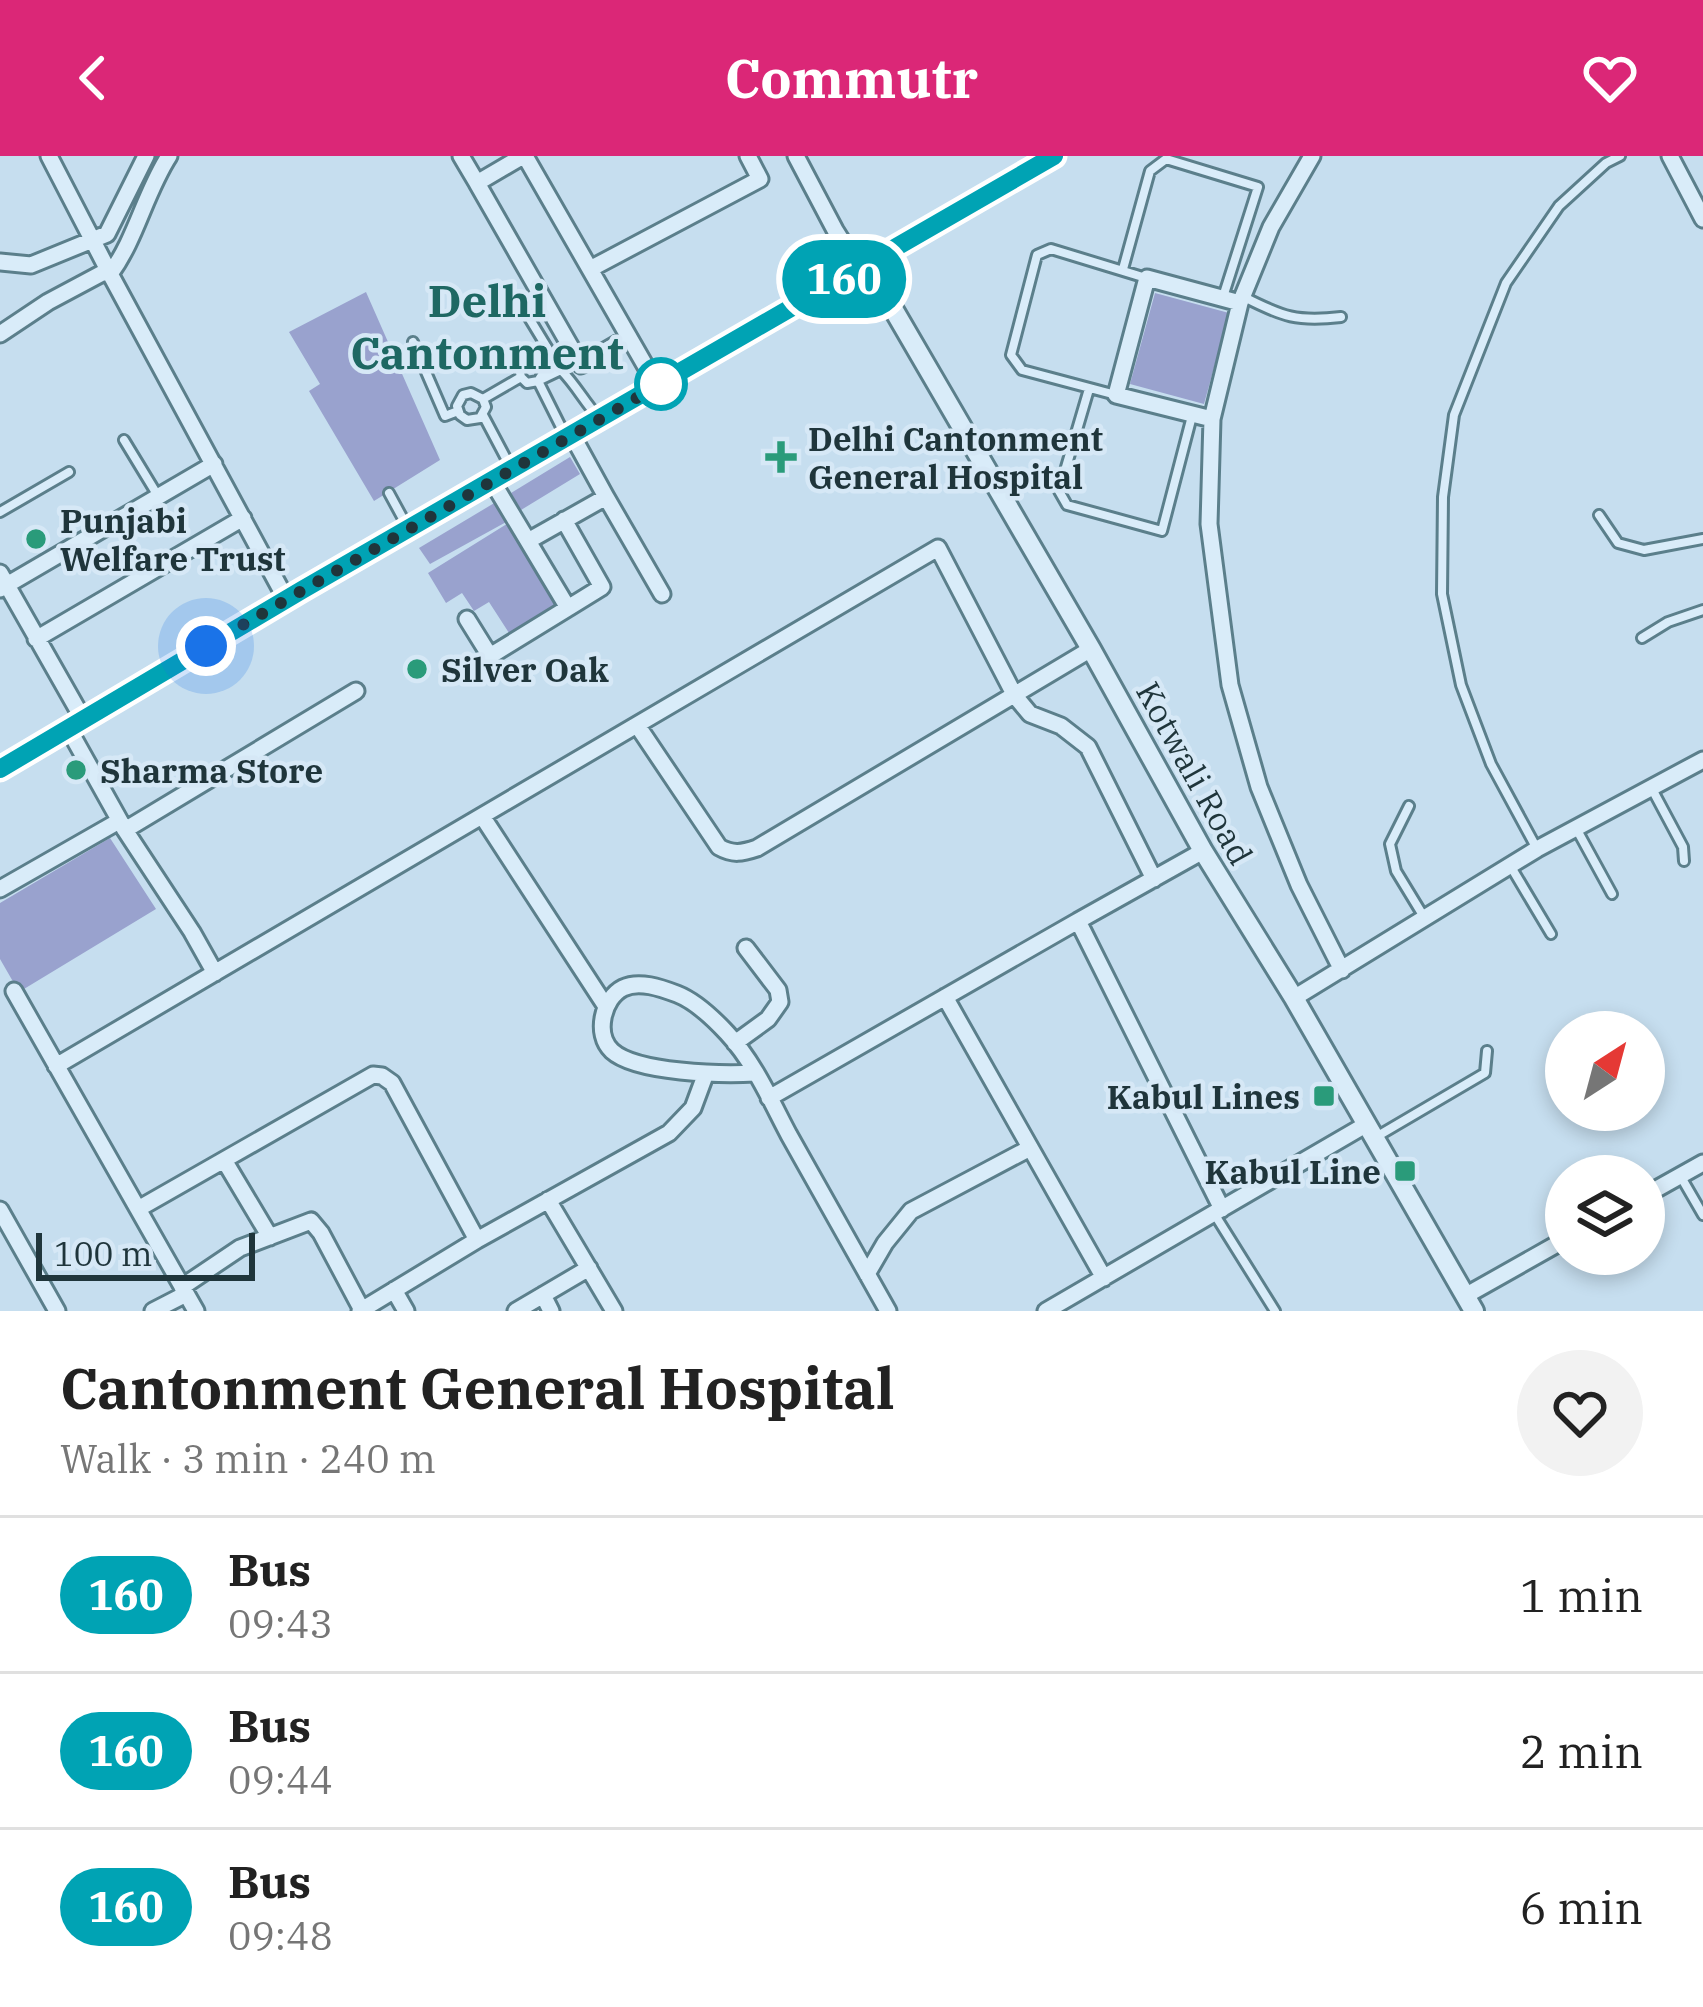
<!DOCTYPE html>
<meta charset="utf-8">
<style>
:root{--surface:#fff;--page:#f2f2f2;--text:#222;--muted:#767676;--line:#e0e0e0;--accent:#db2777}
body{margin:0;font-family:"IBM Plex Serif",serif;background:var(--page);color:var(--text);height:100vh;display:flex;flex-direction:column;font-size:45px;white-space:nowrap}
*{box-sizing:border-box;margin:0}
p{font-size:39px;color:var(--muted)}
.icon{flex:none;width:66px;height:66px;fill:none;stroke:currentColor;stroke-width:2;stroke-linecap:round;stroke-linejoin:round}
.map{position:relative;height:1155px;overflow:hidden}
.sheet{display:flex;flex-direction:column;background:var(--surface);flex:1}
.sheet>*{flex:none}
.badge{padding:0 24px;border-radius:39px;font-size:42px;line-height:78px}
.needle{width:78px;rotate:36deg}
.fabs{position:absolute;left:1545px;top:855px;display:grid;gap:24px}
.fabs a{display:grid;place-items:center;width:120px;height:120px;border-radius:50%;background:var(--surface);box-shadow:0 6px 18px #0003;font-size:60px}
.scale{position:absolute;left:36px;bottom:30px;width:219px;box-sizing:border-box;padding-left:12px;border:6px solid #1f353b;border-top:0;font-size:33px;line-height:42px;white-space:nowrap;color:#1f353b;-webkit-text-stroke:9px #d6e8f6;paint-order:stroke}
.you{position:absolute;width:60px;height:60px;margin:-30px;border:9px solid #fff;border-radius:50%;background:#1a73e8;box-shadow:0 0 0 18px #1a73e833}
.map>.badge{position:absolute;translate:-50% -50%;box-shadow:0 0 0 6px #fff}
.round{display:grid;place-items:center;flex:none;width:126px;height:126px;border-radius:63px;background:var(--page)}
.headline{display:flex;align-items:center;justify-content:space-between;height:204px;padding:0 60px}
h1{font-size:57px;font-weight:700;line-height:90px}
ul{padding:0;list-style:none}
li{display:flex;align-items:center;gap:36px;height:156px;padding:0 60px;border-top:3px solid var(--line)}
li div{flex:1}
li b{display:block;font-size:45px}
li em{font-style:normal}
li .badge{min-width:132px;font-weight:700;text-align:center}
header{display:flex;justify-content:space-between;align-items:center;height:156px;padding:0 60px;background:var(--accent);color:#fff;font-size:54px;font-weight:700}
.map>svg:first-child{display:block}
</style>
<header><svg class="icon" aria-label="back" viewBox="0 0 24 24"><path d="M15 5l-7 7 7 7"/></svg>Commutr<svg class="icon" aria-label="heart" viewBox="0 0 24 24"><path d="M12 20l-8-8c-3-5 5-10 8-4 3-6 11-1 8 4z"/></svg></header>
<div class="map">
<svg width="1703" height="1155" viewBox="0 0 1703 1155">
<rect width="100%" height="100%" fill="#c6deef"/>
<path fill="#99a2ce" d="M366,136L440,304L374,345L309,235L320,228L289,176Z
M1155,137L1229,157L1204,248L1130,228Z
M570,301L580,318L521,354L511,337Z
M496,346L508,365L430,408L419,392Z
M510,366L562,449L511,480L489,446L474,455L462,437L446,447L428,417Z
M110,682L156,753L19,836L0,803V747Z"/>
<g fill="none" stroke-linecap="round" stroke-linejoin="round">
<defs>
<path id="service" d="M1123,113L1150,15L1166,3L1258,31L1223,141
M1244,141C1283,161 1297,166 1341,161
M517,142L554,203L542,209
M413,186L445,260L458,255
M1089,233L1059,335L1067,349L1162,375L1192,260
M1116,239L1022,214L1011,199L1037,99L1051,93L1146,122
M483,243L486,251L480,262L467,264L460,259L457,250L463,239L471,237L483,243L521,221L519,212L525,205L533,203L542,209L544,216L538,225L527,227L521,221
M483,259L511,312
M565,279L538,225L561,214C576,229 585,247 599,262
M124,284L158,340
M389,337L408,372
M0,356L69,316
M1599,359L1618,387L1644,394L1703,383
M1642,482L1668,466L1703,454
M1652,633L1683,691L1684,705
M1409,650L1390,688L1396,715L1424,761
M1577,674L1612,738
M1536,691L1491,608L1461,529L1442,438L1443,341L1454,259L1506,127L1559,50L1606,7L1620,0
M1511,711L1551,778
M1376,981L1485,917L1487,895
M1681,1021L1703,1059
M1215,1059L1275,1155"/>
<path id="minor" d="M49,0L108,114
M461,0L477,27L523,0
M525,0L657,230
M796,0L835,74L860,114
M1312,0L1271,71L1240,147L1212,263L1209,368L1230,529L1259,631L1299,729L1342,814
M1670,0L1703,63
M477,27L581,209L629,181
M0,106L31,109L107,78L146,0
M590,113L760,23L748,0
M110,118C136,83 145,37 169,0
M0,178L48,146L108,114L286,443
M1212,263L1116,239L1147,122L1240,147
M606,341L662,438
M564,364L602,431L568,452
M528,385L606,341L572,279
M0,417L83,563
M0,433L214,308
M467,463L490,500L568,452L492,325
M36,483L243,362
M637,569L719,691C733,699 742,697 757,692L1091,493
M68,572L125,674L192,776L215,817
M482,660L605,849
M125,674L356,535
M0,733L119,665
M1078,765L1203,695
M14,835L196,1155
M945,841L1104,1122
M1294,842L1537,693L1703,604
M735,887L768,863L780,846L778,834L746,792
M56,910L938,392L1015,540L1030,558L1061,570L1088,591L1154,723
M755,917C723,919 636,917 612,895C594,878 603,842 623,832C639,824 661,832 677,838C695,845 714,863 727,877C754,906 771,945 789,979C822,1037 855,1096 888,1155
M769,942L1078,765L1222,1053
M224,1004L270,1081
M1644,1040L1703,1007
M548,1044L614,1155
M138,1053L373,919L382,920L392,927L477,1084
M0,1054L57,1155
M867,1118L885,1087L911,1055L1030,992
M182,1131L240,1092L311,1065L321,1077L362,1154
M394,1134L406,1155
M543,1139L551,1155
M1465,1140L1566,1083
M153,1155L186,1138
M360,1155L477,1084L669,977L693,952L706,917
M516,1155L589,1112
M1046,1155L1367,968"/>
<path id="tertiary" d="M860,114L874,120L1091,493L1203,695L1294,842L1474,1155
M0,613L295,438L1054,0"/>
</defs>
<use href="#service" stroke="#5b7f8b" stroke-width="14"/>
<use href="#minor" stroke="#5b7f8b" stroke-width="21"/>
<use href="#tertiary" stroke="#5b7f8b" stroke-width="24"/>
<use href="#service" stroke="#d9ecf9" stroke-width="8"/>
<use href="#minor" stroke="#d9ecf9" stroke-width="15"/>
<use href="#tertiary" stroke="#d9ecf9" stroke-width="18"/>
</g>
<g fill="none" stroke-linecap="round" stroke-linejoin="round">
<defs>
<path id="line" d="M0,613L302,434L1054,0"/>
</defs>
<use href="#line" stroke="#fff" stroke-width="27"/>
<use href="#line" stroke="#00a3b4" stroke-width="18"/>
<path stroke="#1f353b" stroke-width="12" stroke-dasharray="0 21.6" d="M206,490L661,228"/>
</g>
<circle fill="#fff" stroke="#00a3b4" stroke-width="6" cx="661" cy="228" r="24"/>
<g fill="#2a9b7a" stroke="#d6e8f6" stroke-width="4.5">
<path d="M775 283h12v12h12v12h-12v12h-12v-12h-12v-12h12z"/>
<circle cx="36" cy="383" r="12"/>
<circle cx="417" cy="513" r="12"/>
<circle cx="76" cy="614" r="12"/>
<rect x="1312" y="928" width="24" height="24" rx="6"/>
<rect x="1393" y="1003" width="24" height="24" rx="6"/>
</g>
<g text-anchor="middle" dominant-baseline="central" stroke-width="9" stroke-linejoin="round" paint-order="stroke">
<g font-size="33" font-weight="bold" fill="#1f353b" stroke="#d6e8f6" text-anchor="start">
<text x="808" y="282">Delhi Cantonment<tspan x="808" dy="38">General Hospital</tspan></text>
<text x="60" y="364">Punjabi<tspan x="60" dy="38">Welfare Trust</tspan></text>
<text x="441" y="513">Silver Oak</text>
<text x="100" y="614">Sharma Store</text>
<text x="1300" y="940" text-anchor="end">Kabul Lines</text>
<text x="1381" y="1015" text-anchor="end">Kabul Line</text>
</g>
<g font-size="33" fill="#1f353b" stroke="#d6e8f6">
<text transform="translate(1195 617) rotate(61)">Kotwali Road</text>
</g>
<g font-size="45" font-weight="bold" fill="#1e6863" stroke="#d6e8f6">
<text x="487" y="144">Delhi<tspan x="487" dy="52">Cantonment</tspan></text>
</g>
</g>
</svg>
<div class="fabs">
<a><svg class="needle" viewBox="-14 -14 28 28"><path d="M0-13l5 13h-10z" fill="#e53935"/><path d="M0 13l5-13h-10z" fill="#767676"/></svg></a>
<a><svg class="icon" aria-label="layers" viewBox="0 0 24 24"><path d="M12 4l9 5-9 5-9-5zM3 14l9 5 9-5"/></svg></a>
</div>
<div class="scale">100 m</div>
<div class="you" style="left:206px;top:490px"></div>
<b class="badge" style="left:844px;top:123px;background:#00a3b4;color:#fff">160</b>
</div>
<section class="sheet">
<div class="headline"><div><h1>Cantonment General Hospital</h1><p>Walk · 3 min · 240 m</p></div><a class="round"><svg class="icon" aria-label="heart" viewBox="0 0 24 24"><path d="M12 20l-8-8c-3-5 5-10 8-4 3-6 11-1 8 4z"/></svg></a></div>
<ul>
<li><span class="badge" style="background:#00a3b4;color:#fff">160</span><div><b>Bus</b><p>09:43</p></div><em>1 min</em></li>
<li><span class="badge" style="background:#00a3b4;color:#fff">160</span><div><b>Bus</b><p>09:44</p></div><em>2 min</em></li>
<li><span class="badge" style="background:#00a3b4;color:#fff">160</span><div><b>Bus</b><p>09:48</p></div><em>6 min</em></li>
</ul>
</section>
